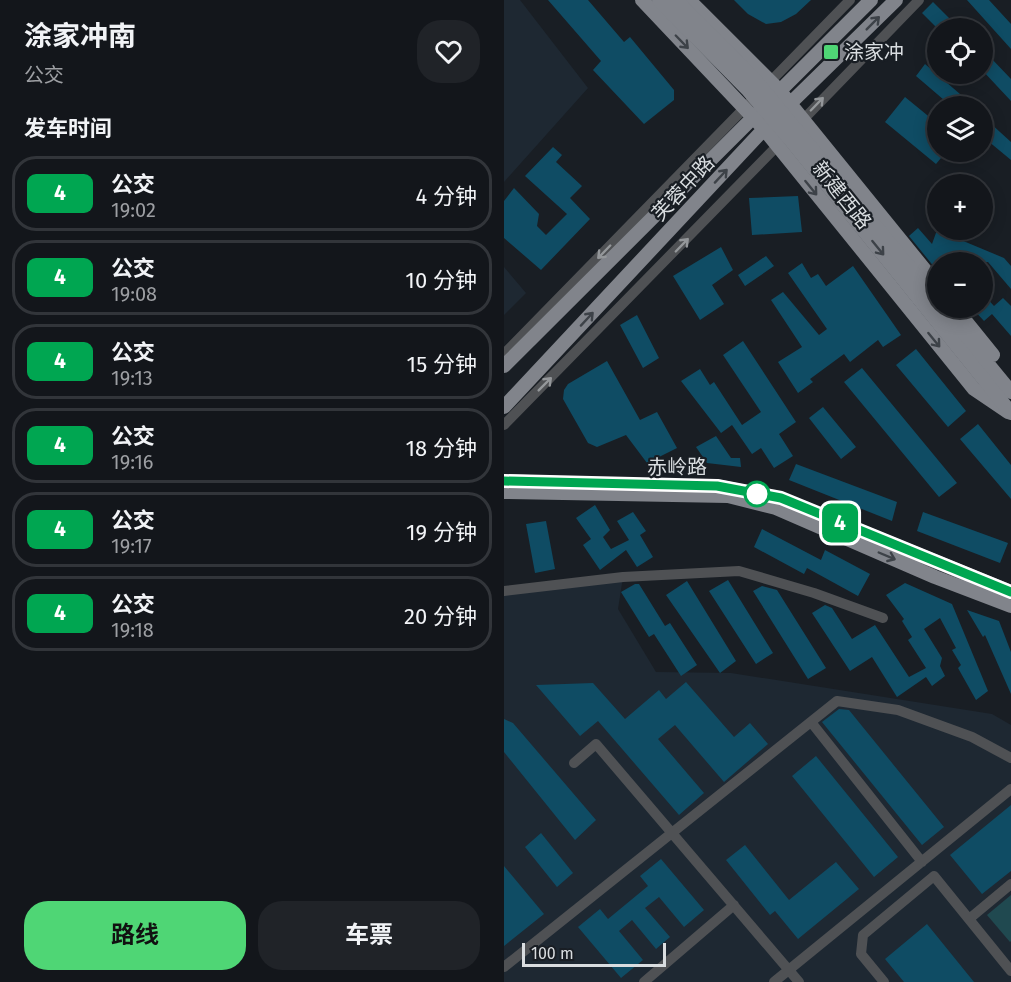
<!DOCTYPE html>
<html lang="zh">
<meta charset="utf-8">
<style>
:root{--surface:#13161b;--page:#202328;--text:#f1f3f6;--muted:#9d9fa3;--line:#32353a;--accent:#4fd675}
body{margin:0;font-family:"Fira Sans","Noto Sans SC",sans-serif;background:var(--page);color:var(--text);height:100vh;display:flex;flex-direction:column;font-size:22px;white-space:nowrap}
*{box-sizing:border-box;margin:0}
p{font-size:20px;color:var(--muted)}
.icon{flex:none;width:33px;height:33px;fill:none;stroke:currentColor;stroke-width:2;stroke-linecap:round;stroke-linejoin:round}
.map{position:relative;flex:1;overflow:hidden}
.panel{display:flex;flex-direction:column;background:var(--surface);width:504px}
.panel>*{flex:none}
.badge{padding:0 12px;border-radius:9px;font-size:21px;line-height:39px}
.controls{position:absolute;left:423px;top:18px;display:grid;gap:12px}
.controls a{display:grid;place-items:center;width:66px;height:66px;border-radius:50%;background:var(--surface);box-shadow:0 3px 15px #0003,0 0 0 2px var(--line);font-size:30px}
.scale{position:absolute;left:18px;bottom:15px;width:144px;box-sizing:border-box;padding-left:6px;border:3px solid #d9dde0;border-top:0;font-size:16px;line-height:21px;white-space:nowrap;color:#d9dde0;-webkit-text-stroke:4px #191e24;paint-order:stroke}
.map>.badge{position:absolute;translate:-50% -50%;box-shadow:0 0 0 3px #fff}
h2{padding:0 24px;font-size:22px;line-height:54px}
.round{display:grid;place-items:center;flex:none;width:63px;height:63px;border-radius:24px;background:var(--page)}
.head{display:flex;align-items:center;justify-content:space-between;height:102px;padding:0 24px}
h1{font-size:28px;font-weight:700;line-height:45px}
.primary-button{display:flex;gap:12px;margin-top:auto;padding:12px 24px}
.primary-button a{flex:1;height:69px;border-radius:24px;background:var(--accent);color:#111;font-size:24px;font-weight:700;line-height:69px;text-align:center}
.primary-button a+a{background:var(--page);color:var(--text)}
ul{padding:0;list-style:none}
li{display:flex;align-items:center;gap:18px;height:75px;margin:0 12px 9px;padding:0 12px;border:3px solid var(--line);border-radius:24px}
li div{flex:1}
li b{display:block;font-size:22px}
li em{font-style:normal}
li .badge{min-width:66px;font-weight:700;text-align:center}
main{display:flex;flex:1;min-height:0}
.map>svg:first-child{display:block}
</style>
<main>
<section class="panel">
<div class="head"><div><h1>涂家冲南</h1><p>公交</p></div><a class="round"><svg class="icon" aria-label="heart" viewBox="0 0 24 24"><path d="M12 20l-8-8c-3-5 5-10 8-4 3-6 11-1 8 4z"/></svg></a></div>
<h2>发车时间</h2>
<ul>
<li><span class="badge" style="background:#00a651;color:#fff">4</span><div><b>公交</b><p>19:02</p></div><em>4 分钟</em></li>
<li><span class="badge" style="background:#00a651;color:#fff">4</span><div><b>公交</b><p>19:08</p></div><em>10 分钟</em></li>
<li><span class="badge" style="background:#00a651;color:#fff">4</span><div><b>公交</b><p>19:13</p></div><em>15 分钟</em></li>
<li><span class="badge" style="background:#00a651;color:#fff">4</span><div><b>公交</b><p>19:16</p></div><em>18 分钟</em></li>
<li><span class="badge" style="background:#00a651;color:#fff">4</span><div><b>公交</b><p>19:17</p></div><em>19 分钟</em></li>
<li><span class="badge" style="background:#00a651;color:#fff">4</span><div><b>公交</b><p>19:18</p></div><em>20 分钟</em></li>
</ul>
<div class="primary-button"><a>路线</a><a>车票</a></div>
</section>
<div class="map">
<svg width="507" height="982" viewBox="0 0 507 982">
<rect width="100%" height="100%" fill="#191e24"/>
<path fill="#1e2832" d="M0,0H16L84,88L0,182Z
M0,267L22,293L0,315Z
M119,577L114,609L152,672L227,673L488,714L507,725V982H0V588Z"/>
<path fill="#204950" d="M507,895V941L506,942L483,915Z"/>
<path fill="#0f4c64" d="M44,0H84L120,42L126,37L170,90V100L140,124L89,70L97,61Z
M230,0H307L292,14L277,22L262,24L244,14Z
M463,0H485L507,24V49Z
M429,2L455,28L434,29L418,13Z
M486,57L507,79V101L478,70V65Z
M421,64L470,106H447L412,76Z
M401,97L434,124V152H442L432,164L381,122Z
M485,122L507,142V160L478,136V131Z
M49,147L58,155L52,162L78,186L66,198L86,219L37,270L0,238V201L10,188L35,214L33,226L42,235L63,214L21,176Z
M294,196L298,232L248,235L245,198Z
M414,228L428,244L433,230L500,258L507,266V289L484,262H434V269L431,268L405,236Z
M217,247L229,270L208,285L220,304L196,320L169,276Z
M262,256L270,266L241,286L234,275Z
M298,263L307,278L314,274L322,286L349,266L397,335L379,347L374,340L346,362L340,354L306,379L309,382L294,393L274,362L298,347L267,300L279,292L315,335L323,329L284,273Z
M478,293L490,306L499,298L507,306V336L488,314L480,321L468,308H478Z
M133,315L155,358L139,368L116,325Z
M239,341L292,422L275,434L289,456L270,468L257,448L248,454L228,425L217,433L177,381L196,369L206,385L210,382L238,425L257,412L219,355Z
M412,349L462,411L444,427L392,365Z
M103,361L136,420L153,412L173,448L143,463L122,435L93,447L84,443L59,399L60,390L64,384Z
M358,368L453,483L435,497L340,382Z
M319,407L352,447L337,459L305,418Z
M474,424L507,465V499L456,439Z
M212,436L227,458H236L237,467L203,463L192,447Z
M292,464L393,502L388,521L285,480Z
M91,505L106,530L99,537L107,549L125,540L113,521L129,512L142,531L136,535L149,557L133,567L122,550L96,570L79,545L87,539L72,518Z
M419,512L504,543L496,563L413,531Z
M42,521L51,569L31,573L22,524Z
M258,529L317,560L321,550L366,574L354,596L303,568L300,574L250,547Z
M224,580L269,653L252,664L205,591Z
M183,581L232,661L216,673L162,595Z
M401,583L448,604L484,691L472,700L454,668L457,665L448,650L452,648L436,618L420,629L438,658L436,666L441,676L428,686L422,677L393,697L368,657L346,671L308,613L321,605L328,608L348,639L371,625L405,677L422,668L404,640L408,637L398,621L400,619L382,595Z
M131,584H135L161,626L166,623L193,665L177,676L150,634L145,637L117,592Z
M258,586L273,590L322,668L304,679L249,591Z
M463,610L495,621L507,652V694L481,635L479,637Z
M182,682L230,737L246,723L264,744L220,782L171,725L154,739L200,793L175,815L94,721L76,736L32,685L89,683L121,719L155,690L162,699Z
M335,709L345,710L440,827L418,845L318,722Z
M0,719L9,723L92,820L71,840L0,752Z
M312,756L394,857L370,877L288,776Z
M507,805V871L478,894L446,855Z
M37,833L69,873L53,887L21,847Z
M241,845L285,900L332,862L355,889L294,939L271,911L266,915L222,860Z
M157,859L200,910L180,927L155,897L141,908L166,937L152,949L128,920L115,931L139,960L117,978L74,927L96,909L104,919L144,886L136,876Z
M0,866L40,914L0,946Z
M423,924L470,982H400L381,959Z"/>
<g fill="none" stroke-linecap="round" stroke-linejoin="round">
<path stroke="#4f5154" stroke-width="10" d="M294,125L415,0
M0,354L346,0
M0,425L279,140
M0,591L119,577L235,571L310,593L379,618
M307,722L418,862
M70,763L92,744L295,982
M465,919L507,884
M0,967L333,701L394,710L468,737L507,758
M140,982L230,905
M270,982L507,789
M380,982L357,954L359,935L430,876L507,971"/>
<path stroke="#81848b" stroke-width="14" d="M138,0L260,129L470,389L504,412
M185,0L275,90L434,286
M438,308L507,392
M451,308L489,355
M0,366L367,0
M0,407L260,129L392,0
M0,481L56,483
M193,486H213L277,499L507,592
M0,492L224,496L272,508L431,577L507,606"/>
<path stroke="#81848b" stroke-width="14" d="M155,0L243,89L288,142L507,413
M172,0L252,81L434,302"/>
</g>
<defs><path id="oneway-shaft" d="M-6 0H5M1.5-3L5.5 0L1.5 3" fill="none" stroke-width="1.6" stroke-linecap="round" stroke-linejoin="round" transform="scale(1.5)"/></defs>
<g stroke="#3d4248">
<use href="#oneway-shaft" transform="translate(369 23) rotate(-45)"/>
<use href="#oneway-shaft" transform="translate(178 42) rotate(46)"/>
<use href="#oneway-shaft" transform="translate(217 176) rotate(-47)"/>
<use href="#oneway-shaft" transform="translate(307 188) rotate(51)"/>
<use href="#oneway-shaft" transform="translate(374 248) rotate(51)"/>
<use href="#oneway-shaft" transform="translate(83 319) rotate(-47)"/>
<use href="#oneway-shaft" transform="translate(430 340) rotate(51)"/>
<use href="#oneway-shaft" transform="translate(383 556) rotate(23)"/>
</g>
<g stroke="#94979a">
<use href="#oneway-shaft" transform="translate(313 104) rotate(-46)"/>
<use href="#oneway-shaft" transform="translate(178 245) rotate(-46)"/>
<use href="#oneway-shaft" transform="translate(100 252) rotate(134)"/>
<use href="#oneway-shaft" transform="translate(41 384) rotate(-45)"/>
</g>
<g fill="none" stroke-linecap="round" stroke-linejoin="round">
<defs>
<path id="line" d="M0,481L213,486L277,498L507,592"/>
</defs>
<use href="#line" stroke="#fff" stroke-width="14"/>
<use href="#line" stroke="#00a651" stroke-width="9"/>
</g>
<rect fill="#4fd675" stroke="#191e24" stroke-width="2" x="319" y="44" width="16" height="16" rx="3"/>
<circle fill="#fff" stroke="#00a651" stroke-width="3" cx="253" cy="494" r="12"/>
<g text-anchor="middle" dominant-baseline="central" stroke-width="4.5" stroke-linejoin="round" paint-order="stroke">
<g font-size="20" fill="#d9dde0" stroke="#191e24" text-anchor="start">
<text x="340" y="52">涂家冲</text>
</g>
<g font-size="20" fill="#d9dde0" stroke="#191e24">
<text transform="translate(179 188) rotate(-47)">芙蓉中路</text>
<text transform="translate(338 195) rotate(51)">新建西路</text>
<text x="173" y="467">赤岭路</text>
</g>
</g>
</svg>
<div class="controls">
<a><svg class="icon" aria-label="locate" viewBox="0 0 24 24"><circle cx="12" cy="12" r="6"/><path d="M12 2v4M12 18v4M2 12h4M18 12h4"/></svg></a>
<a><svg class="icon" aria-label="layers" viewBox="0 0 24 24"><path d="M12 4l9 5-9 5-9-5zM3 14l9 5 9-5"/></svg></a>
<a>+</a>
<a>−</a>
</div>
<div class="scale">100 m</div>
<b class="badge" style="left:336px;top:523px;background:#00a651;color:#fff">4</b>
</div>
</main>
